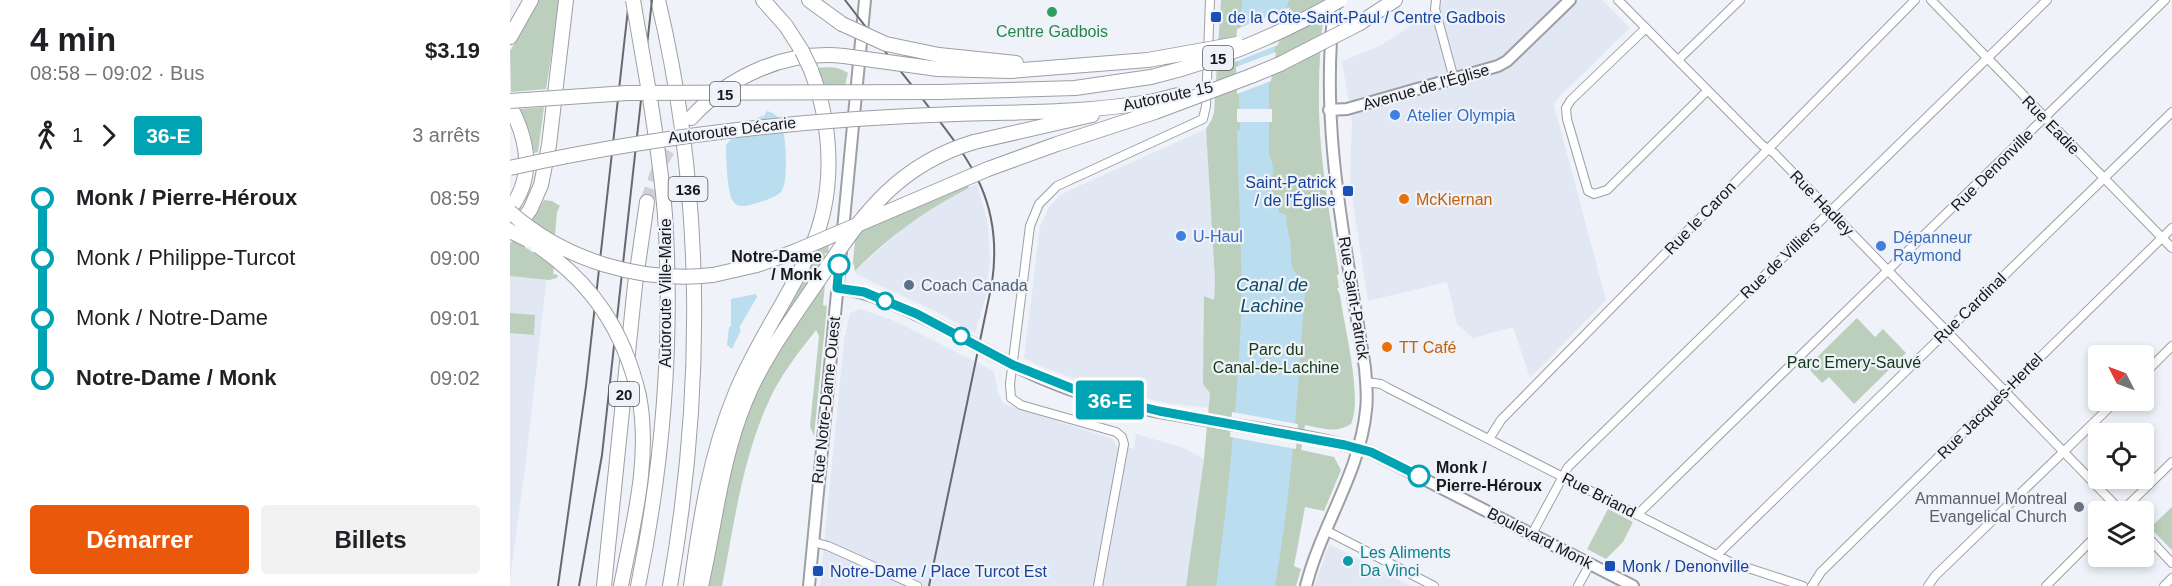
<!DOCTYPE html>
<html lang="fr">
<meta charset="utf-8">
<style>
:root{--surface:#fff;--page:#f2f2f2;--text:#202124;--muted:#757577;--accent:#ea580c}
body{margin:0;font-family:Arial,sans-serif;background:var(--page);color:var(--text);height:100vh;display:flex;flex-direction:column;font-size:22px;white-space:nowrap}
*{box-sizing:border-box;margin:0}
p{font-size:20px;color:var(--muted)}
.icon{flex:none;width:33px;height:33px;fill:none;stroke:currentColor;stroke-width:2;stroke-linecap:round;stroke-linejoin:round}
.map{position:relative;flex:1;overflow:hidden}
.details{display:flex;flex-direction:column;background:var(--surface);width:510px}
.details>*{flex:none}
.badge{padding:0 12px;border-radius:4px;font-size:21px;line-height:39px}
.needle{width:39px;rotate:312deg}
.tools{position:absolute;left:1578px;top:345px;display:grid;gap:12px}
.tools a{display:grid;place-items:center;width:66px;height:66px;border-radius:6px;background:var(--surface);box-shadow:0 3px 9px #0003;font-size:30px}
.map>.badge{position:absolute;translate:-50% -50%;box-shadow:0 0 0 3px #fff}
.legs{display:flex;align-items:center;gap:9px;height:66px;padding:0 30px;font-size:20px}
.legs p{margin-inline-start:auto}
.summary{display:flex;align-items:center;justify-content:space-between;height:102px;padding:0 30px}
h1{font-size:33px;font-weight:700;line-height:45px}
.action{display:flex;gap:12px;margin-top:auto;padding:12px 30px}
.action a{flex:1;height:69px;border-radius:6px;background:var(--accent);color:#fff;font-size:24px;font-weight:700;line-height:69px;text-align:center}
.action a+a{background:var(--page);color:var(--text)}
ul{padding:0 30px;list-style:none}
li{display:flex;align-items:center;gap:21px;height:60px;font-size:22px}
li i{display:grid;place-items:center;width:9px;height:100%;margin:0 8px;background:currentColor}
li i::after{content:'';width:15px;height:15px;margin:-8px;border:4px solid;border-radius:50%;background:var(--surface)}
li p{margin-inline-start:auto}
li:first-child i{background:linear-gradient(#0000 50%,currentColor 0)}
li:last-child i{background:linear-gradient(currentColor 50%,#0000 0)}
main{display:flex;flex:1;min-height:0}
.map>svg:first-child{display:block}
</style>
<main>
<section class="details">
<div class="summary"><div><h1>4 min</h1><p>08:58 – 09:02 · Bus</p></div><b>$3.19</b></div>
<div class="legs"><svg class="icon" aria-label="walk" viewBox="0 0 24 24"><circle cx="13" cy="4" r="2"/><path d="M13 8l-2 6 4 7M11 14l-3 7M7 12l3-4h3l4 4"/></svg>1<svg class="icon" aria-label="forward" viewBox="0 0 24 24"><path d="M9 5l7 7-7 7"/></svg><b class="badge" style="background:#00a3b4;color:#fff">36-E</b><p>3 arrêts</p></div>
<ul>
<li><i style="color:#00a3b4"></i><b>Monk / Pierre-Héroux</b><p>08:59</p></li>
<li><i style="color:#00a3b4"></i><span>Monk / Philippe-Turcot</span><p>09:00</p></li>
<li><i style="color:#00a3b4"></i><span>Monk / Notre-Dame</span><p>09:01</p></li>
<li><i style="color:#00a3b4"></i><b>Notre-Dame / Monk</b><p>09:02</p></li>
</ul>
<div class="action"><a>Démarrer</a><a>Billets</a></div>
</section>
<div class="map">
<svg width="1662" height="586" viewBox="0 0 1662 586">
<rect width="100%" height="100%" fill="#eff2f8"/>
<path fill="#e2e7f4" d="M934,0H1092L1120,28L1048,98L1044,105L1096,300L1020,378L1003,327L963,338L947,324L937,282L858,301L840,183L842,121L832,61L870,46L910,20Z
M696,129L705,280L704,301L695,296L700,393L699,408L656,403L583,385L532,367L514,358L530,227L539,207L551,195L560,190Z
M467,184L478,224L480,259L476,296L465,333L421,309L347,275L345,271L392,229L441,197Z
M0,269L37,275L15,468L0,578Z
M350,309L385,321L484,371L488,393L494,404L603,439L607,447L624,448L626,434L674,448L694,459L676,586H310L334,340L340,313Z
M819,545L823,546L901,586H804Z"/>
<path fill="#bccfbd" d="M29,0H50L36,89L1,92L0,51Z
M711,0H815C810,44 807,88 810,133C813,180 822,227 829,274L827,275L829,288H827L830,295C834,326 853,398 841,424C826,434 812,428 795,425L791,450L824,457L831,470L814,511L795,507L784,566L791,569L786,586H676L694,459L700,393L693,384L694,296L704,300L705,280L696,129L702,119L704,112Z
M306,68C317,67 328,66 338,73L335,85H313Z
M34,107L28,152L24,153L20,133L10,109Z
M457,184L459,188C417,209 378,237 345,271L343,262L348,210L353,209L351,227L360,228Z
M34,200L42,201L50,206L47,212L45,235L22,221Z
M4,240L44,266L43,274L48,275L47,278L39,280L0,276V243Z
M319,243L318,253H315V258L318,259L256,347L309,247Z
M315,284L313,305L317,306L304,436L300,426L309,336L306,330C288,353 269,377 258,403C232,460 224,525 212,586H197C210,518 220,447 251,384C269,349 293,316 315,284Z
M0,313L25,315L24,335L0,333Z
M1347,318L1365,337L1373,329L1396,353L1344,404L1319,377L1312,383L1297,367Z
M1662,507V550L1640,528Z
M1098,509L1123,522L1113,542L1096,559L1077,549Z"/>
<path fill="#baddef" d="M732,0H779L759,68V155C764,166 765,172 759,183L769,212L776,215C776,227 781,239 781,250C781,265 780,272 796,279C788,381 783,485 765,586H706C718,497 727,408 731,318C733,256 728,193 727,131L730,130L728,61Z
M257,111C264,113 268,116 271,122C276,133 279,183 271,192C264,199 246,203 236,206C230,206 226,206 223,201C217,193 216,156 216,145L225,135L249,117L254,116Z
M246,294L247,297L229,328L231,330L222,349L217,345L219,327L221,326V299Z"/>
<path fill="#eff2f8" d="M780,7L768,45L725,62L727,29Z
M766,52L761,81L727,94L726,67Z
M727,109H762V122H727Z
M722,412L788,424L786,449L720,437Z"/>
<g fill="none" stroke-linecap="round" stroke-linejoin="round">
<path stroke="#cfd1d7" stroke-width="14" stroke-dasharray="14 7" stroke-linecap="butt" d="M137,202L151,162L170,131"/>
<defs>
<path id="street" d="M926,0L925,9L944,79
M1108,0L1252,145L1264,153L1612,512
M1421,0L1662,248
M1136,28L1061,100L1056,108L1057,119L1078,191L1084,194L1097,190L1197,91
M1168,60L1230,0
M1634,374L1662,346
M856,382L871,384L878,388L1220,562L1293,586
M979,439L991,420L1405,0
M1611,512L1662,462
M1127,515L1655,0
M815,530L924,586
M1634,533L1662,563
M1022,534L1058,467L1537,0
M303,542L318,546L407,586
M1207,555L1662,112
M588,586L614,444L612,437L606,432L511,405L501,398L500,384L520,226L529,204L547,186L693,119L696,106L700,0
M1068,586L1080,564
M1302,586L1311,572L1662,228
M1418,586L1425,576L1607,400
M1536,586L1588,534
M1654,586L1662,578"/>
<path id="secondary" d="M819,110L837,109L988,66L997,61L1060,0
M327,288C350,290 371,299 392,308C449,332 500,369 559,389C656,422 763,424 861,452L1123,586
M299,586L355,0
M796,586C811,526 850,473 856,410C858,396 856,382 855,368C836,246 808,124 825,0"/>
<path id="highway" d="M148,0C194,192 194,392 160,586
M253,0L276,26L292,51
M299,0L332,24
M850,23L885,0
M0,37L21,0
M429,55L506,63
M428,69L501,71L638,60
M741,76L770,64
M430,92L565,88L641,77
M0,106C18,140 25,177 0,209
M446,114C512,112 579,113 644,101
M181,118C219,76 276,50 334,56
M464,142L582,115
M478,169L547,144L645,112
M4,230L20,210L31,185L39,145L56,0
M203,275L247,265L286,251
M94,586L125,285L137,202
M111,586C123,524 141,459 129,396
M128,586C153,465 163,339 155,215C152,176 146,137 140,98
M181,586C190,520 200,454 226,392C246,343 278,299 300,251C326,194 323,128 301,70
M191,586C205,525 211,460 235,402C254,355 286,314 314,272"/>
</defs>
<use href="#street" stroke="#9d9fa5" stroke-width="10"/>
<use href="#secondary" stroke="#9d9fa5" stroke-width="14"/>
<use href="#highway" stroke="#9d9fa5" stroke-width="16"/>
<use href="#street" stroke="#fff" stroke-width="8"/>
<use href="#secondary" stroke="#fff" stroke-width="10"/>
<use href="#highway" stroke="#fff" stroke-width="14"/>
<path stroke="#67696c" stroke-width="2" d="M335,0C360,33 386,65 411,97C459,159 494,200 482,283L419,586
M48,586L76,386L119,0
M69,586L92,455L142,0"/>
<defs>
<path id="highway-bridge" d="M123,0L140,98
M332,24L376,44L429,55
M292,51L301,70
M334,56L428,69
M638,60L727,44
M770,64L850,23
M641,77C708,61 770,35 830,0
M0,101L117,93L430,92
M644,101L672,94
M645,112L741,76
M0,168C147,135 295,119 446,114
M0,212C55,261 131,283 203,275
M0,231L18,240
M28,246C83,284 114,331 129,396
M286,251L478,169
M314,272C355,211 390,164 464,142"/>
</defs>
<use href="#highway-bridge" stroke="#9d9fa5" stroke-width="16" stroke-linecap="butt"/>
<use href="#highway-bridge" stroke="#fff" stroke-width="14"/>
</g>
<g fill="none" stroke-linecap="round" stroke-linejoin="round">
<defs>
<path id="line-1" d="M329,265L327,288L354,292L407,314L503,365L571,392L649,411L835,445L861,452L909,476"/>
</defs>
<use href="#line-1" stroke="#fff" stroke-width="14"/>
<use href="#line-1" stroke="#00a3b4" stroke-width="9"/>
</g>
<circle fill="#2e9e5b" stroke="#eff2f8" stroke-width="2" cx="542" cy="12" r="6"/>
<g fill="#1a4fb4" stroke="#eff2f8" stroke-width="2">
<rect x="700" y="11" width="12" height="12" rx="3"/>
<rect x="832" y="185" width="12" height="12" rx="3"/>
<rect x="1094" y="560" width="12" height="12" rx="3"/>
<rect x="302" y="565" width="12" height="12" rx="3"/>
</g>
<g fill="#3f7fe0" stroke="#eff2f8" stroke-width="2">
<circle cx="885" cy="115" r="6"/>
<circle cx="671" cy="236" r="6"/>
<circle cx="1371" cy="246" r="6"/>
</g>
<g fill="#e8710a" stroke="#eff2f8" stroke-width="2">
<circle cx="894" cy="199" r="6"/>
<circle cx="877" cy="347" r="6"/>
</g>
<g fill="#fff" stroke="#00a3b4" stroke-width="3">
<circle cx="329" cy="265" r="10"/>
<circle cx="375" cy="301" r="8"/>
<circle cx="451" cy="336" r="8"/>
<circle cx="909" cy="476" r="10"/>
</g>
<circle fill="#5c6f8a" stroke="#eff2f8" stroke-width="2" cx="399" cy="285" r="6"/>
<circle fill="#6b7280" stroke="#eff2f8" stroke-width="2" cx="1569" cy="507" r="6"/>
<circle fill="#0f9aa8" stroke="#eff2f8" stroke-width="2" cx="838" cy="561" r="6"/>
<g text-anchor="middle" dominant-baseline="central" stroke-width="4.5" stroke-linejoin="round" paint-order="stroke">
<g fill="#eff2f8" stroke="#58595d" stroke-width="1.5">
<rect x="693" y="46" width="30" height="24" rx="4.5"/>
<rect x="200" y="82" width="30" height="24" rx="4.5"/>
<rect x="158.5" y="177" width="39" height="24" rx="4.5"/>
<rect x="99" y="382" width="30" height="24" rx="4.5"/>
</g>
<g font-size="15" font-weight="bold" fill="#17181a">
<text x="708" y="58">15</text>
<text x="215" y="94">15</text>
<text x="178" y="189">136</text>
<text x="114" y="394">20</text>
</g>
<g font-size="16" fill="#164399" stroke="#eff2f8" text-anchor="start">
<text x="718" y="17">de la Côte-Saint-Paul / Centre Gadbois</text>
<text x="826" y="182" text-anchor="end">Saint-Patrick<tspan x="826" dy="18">/ de l'Église</tspan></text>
<text x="1112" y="566">Monk / Denonville</text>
<text x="320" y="571">Notre-Dame / Place Turcot Est</text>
</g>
<g font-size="16" fill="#27864d" stroke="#eff2f8">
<text x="542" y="31">Centre Gadbois</text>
</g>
<g font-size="16" fill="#17181a" stroke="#eff2f8">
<text transform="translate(916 87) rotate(-16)">Avenue de l'Église</text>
<text transform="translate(658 96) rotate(-12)">Autoroute 15</text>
<text transform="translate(1541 125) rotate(46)">Rue Eadie</text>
<text transform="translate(222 130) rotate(-7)">Autoroute Décarie</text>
<text transform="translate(1482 170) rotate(-45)">Rue Denonville</text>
<text transform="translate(1312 203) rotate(46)">Rue Hadley</text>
<text transform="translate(1190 218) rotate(-46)">Rue le Caron</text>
<text transform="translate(1270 260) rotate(-44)">Rue de Villiers</text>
<text transform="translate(155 293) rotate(-90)">Autoroute Ville-Marie</text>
<text transform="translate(844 298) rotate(81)">Rue Saint-Patrick</text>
<text transform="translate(1460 308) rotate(-44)">Rue Cardinal</text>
<text transform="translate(316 400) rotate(-84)">Rue Notre-Dame Ouest</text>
<text transform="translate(1480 406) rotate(-45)">Rue Jacques-Hertel</text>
<text transform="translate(1089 495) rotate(27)">Rue Briand</text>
<text transform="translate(1030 538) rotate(27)">Boulevard Monk</text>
</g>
<g font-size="16" fill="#366cbe" stroke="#eff2f8" text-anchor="start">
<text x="897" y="115">Atelier Olympia</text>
<text x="683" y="236">U-Haul</text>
<text x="1383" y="237">Dépanneur<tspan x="1383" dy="18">Raymond</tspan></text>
</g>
<g font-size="16" fill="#c56008" stroke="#eff2f8" text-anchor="start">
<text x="906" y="199">McKiernan</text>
<text x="889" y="347">TT Café</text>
</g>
<g font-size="16" font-weight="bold" fill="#17181a" stroke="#eff2f8" text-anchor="end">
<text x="312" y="256">Notre-Dame<tspan x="312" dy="18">/ Monk</tspan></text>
<text x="926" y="467" text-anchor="start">Monk /<tspan x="926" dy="18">Pierre-Héroux</tspan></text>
</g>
<g font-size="16" fill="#4e5e75" stroke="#eff2f8" text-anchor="start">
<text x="411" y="285">Coach Canada</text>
</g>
<g font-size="16" fill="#103815" stroke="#eff2f8">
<text x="766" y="349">Parc du<tspan x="766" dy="18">Canal-de-Lachine</tspan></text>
<text x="1344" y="362">Parc Emery-Sauvé</text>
</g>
<g font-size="16" fill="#5b616d" stroke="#eff2f8" text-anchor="end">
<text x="1557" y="498">Ammannuel Montreal<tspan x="1557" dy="18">Evangelical Church</tspan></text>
</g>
<g font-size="16" fill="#0d838f" stroke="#eff2f8" text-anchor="start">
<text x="850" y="552">Les Aliments<tspan x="850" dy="18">Da Vinci</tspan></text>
</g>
<g font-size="18" font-style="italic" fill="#0a4d66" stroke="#eff2f8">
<text x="762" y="285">Canal de<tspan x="762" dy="21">Lachine</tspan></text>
</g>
</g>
</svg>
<div class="tools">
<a><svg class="needle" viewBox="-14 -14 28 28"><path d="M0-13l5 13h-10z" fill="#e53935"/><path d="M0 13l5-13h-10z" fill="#757577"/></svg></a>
<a><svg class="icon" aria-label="locate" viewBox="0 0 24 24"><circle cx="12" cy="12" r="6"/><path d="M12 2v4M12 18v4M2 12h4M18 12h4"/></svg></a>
<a><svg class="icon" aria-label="layers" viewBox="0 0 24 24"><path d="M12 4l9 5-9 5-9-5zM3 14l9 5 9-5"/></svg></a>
</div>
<b class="badge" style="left:600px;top:400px;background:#00a3b4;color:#fff">36-E</b>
</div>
</main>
